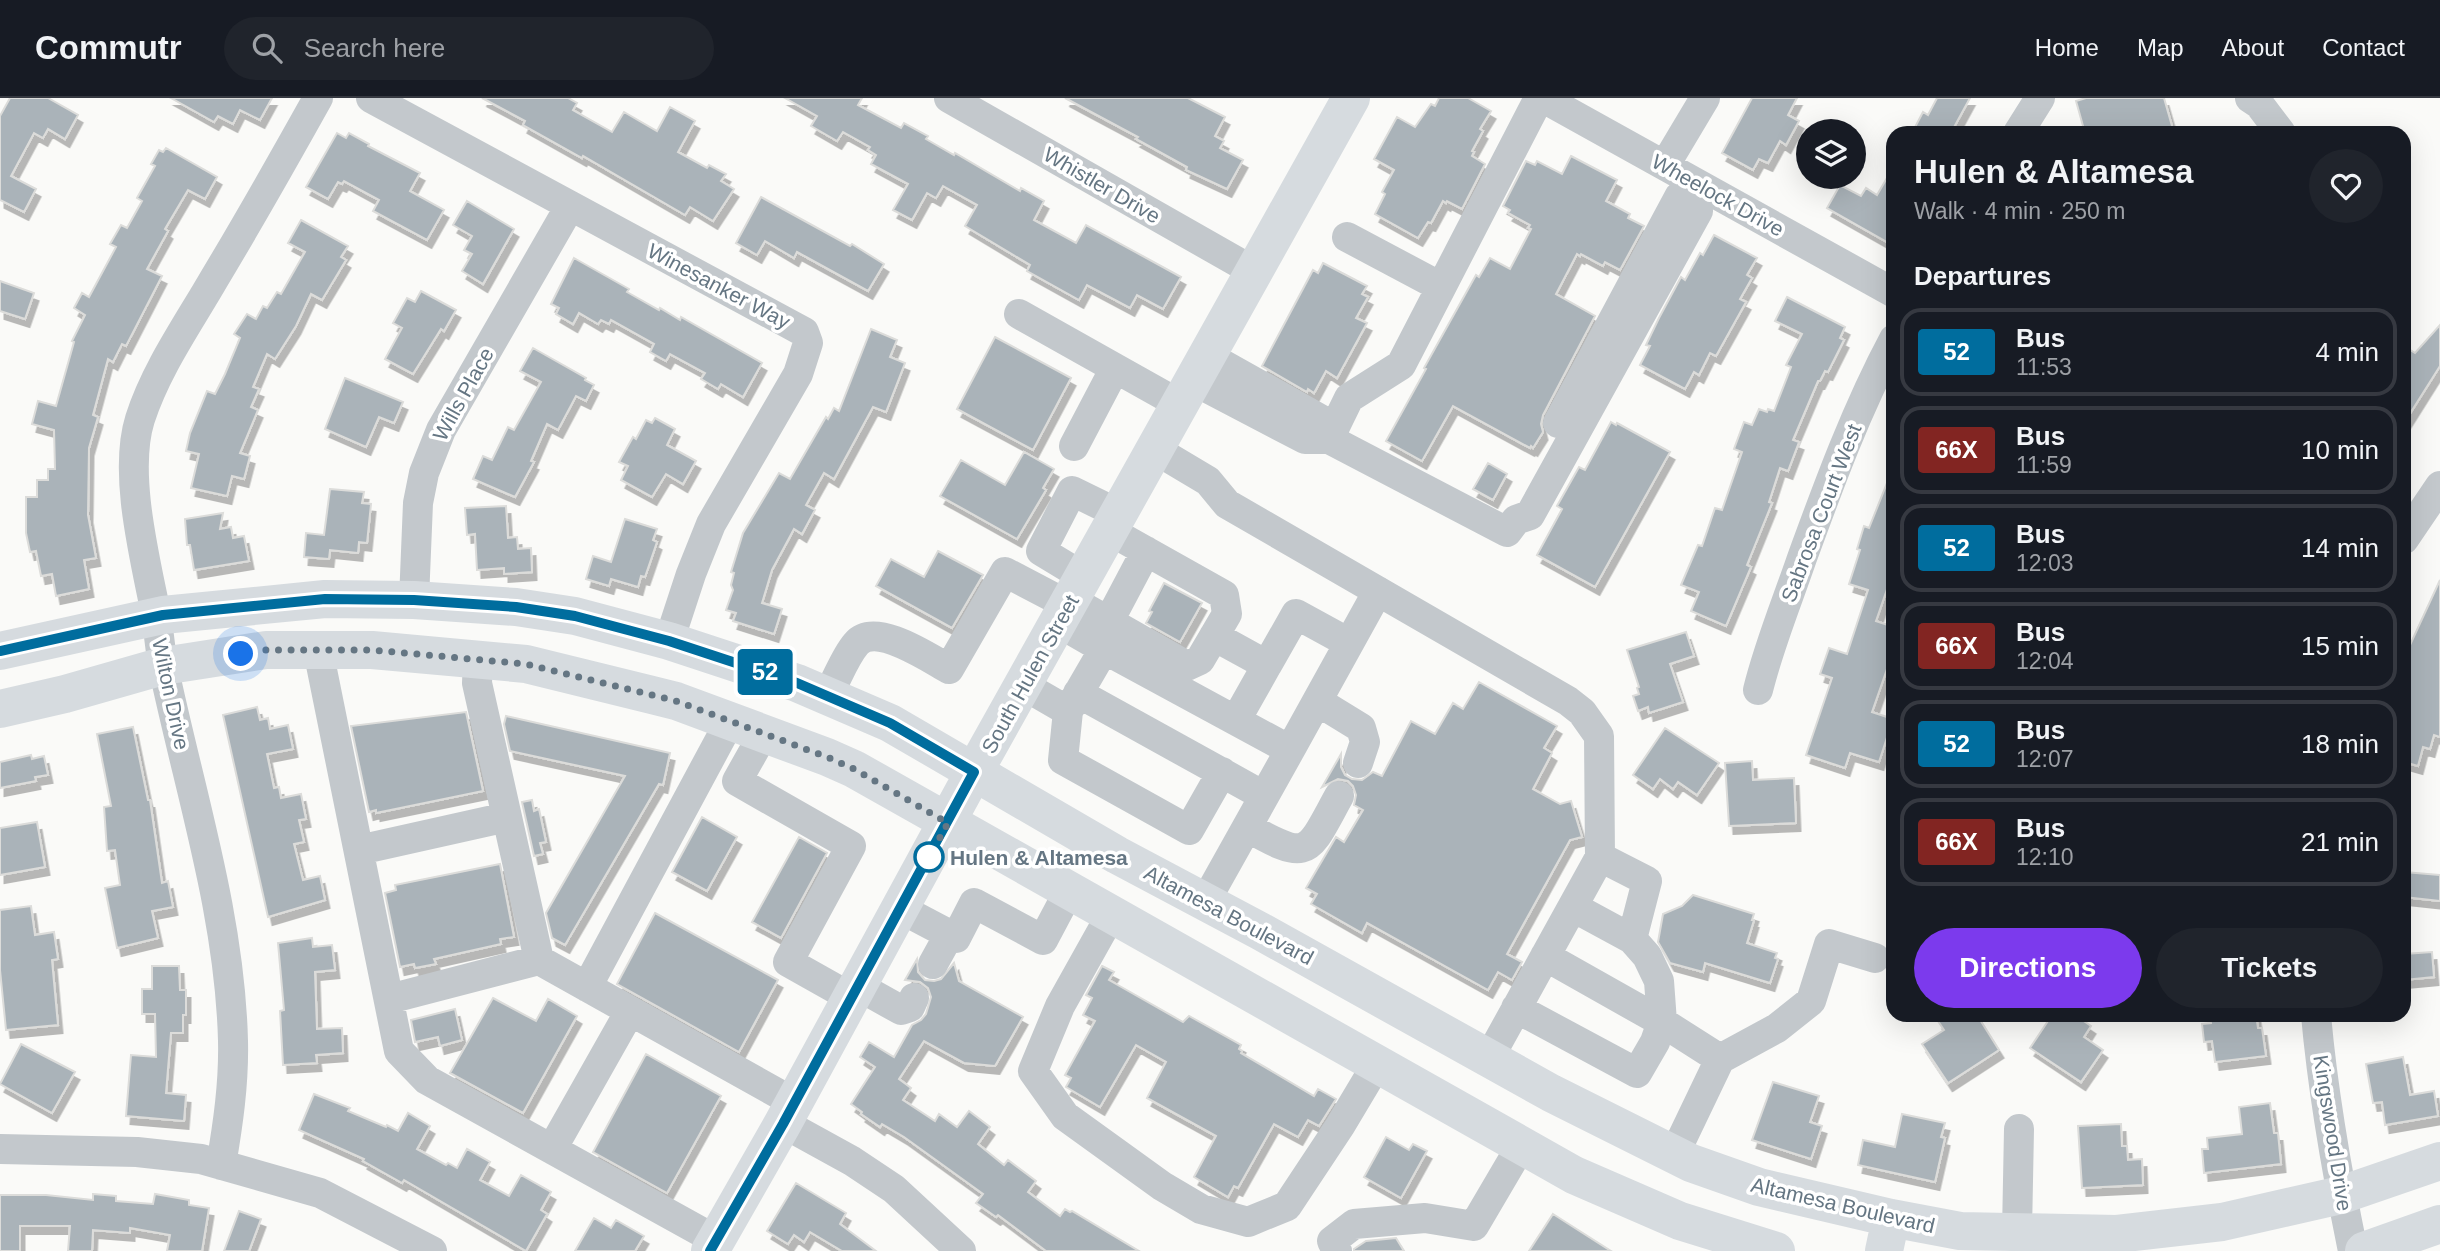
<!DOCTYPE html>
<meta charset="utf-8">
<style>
:root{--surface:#171b24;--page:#20242c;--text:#f1f3f6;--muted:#9ea1a6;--line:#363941;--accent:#7c3aed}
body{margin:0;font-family:Helvetica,sans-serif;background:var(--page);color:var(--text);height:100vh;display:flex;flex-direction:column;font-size:26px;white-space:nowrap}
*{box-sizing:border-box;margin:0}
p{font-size:23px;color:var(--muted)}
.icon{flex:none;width:38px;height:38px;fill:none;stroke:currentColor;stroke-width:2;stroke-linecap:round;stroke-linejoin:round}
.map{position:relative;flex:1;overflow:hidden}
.details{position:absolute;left:1886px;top:28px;width:525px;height:896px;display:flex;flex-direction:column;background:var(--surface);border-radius:21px;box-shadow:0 7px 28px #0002}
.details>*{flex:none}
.badge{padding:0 14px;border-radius:5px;font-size:24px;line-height:46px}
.buttons{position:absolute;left:1796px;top:21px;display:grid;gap:14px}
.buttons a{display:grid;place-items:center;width:70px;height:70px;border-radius:50%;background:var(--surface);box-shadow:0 7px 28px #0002;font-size:35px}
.you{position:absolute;width:35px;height:35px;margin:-18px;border:5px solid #fff;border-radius:50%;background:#1a73e8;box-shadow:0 0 0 10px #1a73e833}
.map>.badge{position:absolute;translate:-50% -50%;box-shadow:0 0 0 4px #fff}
h2{padding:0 28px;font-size:26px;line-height:63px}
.round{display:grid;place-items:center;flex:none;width:74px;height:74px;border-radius:37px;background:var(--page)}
.head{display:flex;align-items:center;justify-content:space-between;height:119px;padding:0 28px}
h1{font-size:33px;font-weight:700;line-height:52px}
.primary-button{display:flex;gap:14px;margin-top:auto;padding:14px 28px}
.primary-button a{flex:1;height:80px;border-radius:42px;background:var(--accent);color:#fff;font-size:28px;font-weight:700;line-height:80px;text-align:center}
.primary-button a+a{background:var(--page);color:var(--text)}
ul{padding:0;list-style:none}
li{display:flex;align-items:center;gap:21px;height:88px;margin:0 14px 10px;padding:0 14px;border:4px solid var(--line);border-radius:21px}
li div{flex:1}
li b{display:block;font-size:26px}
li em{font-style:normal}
li .badge{min-width:77px;font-weight:700;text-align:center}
header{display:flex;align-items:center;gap:42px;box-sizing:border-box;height:98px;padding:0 35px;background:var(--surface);border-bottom:2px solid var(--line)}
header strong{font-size:33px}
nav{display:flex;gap:38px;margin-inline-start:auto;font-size:24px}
.search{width:490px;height:63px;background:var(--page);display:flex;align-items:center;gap:18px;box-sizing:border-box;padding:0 24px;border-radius:38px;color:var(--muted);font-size:26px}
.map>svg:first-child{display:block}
</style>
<header>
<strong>Commutr</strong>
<div class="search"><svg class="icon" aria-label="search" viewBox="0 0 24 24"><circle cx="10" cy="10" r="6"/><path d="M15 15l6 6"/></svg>Search here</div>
<nav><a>Home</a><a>Map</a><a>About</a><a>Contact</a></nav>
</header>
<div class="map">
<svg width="2440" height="1153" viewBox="0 0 2440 1153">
<defs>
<filter id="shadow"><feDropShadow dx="4.5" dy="8" stdDeviation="0" flood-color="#0004"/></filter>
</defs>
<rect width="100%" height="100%" fill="#fafaf8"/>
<path fill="#aab3b9" stroke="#dcdcda" stroke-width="2" filter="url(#shadow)" d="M10,0H48L78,17L65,41L48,31L43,40L34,35L11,78L36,91L24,114L0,102V18Z
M171,0H272L260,22L240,12L233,26L218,18L214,24Z
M482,0H568L577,5L573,12L612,34L624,14L657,33L670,9L695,23L678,54L707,70L709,67L726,76L721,83L734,91L713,123L690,109L685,117L583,58L582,60L523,27L525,23Z
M785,0H862L858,7L901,30L904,25L928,38L926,41L954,57L955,55L1020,93L1021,90L1044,103L1034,122L1076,145L1086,127L1181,179L1163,211L1137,197L1130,210L1087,187L1079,202L1027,173L1030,167L965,128L977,107L943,88L936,100L927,95L912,122L893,112L908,86L871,66L876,57L868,52L870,49L843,34L837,43L811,28L817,18Z
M1065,0H1188L1225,19L1215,38L1224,43L1220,50L1243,62L1227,91L1186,72L1187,69L1136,41L1138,39Z
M1439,0H1468L1491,13L1480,31L1483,33L1472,53L1474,54L1472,58L1485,66L1462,111L1447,103L1446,105L1443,103L1431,125L1428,124L1418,140L1375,116L1385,96L1382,94L1394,72L1374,61L1397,19L1415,29L1431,6L1435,8Z
M1752,0H1797L1788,17L1799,23L1786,47L1780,43L1768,65L1759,61L1753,72L1722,55Z
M1937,0H1970L1953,31L1960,35H1912L1923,14L1928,17Z
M2086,0H2164L2174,35H2085L2076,3Z
M337,35L346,40L349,35L369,46L368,48L420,75L410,93L444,112L427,142L373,113L379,102L344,83L342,86L338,84L328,101L306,89Z
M166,50L217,79L205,101L188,92L165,131L168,133L147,171L162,178L126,248L122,246L113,264L108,261L93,317L98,319L89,350L88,417L96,460L84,462L89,491L56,498L52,476L41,478L36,453L30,454L26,435V399H37V382H48V371H55L54,332L32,326L38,303L56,308L74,244L72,243L85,217L74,210L82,195L89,199L116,149L110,146L121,127L127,130L142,103L137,100L155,68L151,66L159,52L163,54Z
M1571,58L1617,82L1606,103L1630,116L1628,120L1644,128L1620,172L1605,164L1603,168L1581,156L1580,158L1577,156L1556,196L1595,218L1543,317L1541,326L1543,334L1533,350L1531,348L1530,350L1453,308L1422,363L1386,343L1426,271L1424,270L1476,177L1479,179L1490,160L1510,171L1531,131L1528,130L1530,127L1508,115L1510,112L1503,108L1526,63L1535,67L1537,63L1562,76Z
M1894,68V148L1827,110L1840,87L1861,98L1866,90L1877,97Z
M761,99L850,148L852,146L884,166L868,193L797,154L794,160L765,143L757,157L736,145Z
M467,103L514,131L483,186L462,173L472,156L464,152L472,138L453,127Z
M301,122L348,148L341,159L346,162L322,202L311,196L296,228L275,261L267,256L253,289L259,291L251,309L258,312L240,355L250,358L244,381L232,378L227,398L191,390L199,356L186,353L190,335L207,293L215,296L225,276L240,240L234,236L247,216L256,221L263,208L267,210L277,194L281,196L305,154L288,145Z
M1714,137L1757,160L1747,177L1752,180L1740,201L1746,204L1716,258L1710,255L1699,277L1694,274L1685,291L1640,267L1650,248L1646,247L1659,220L1681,179L1685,182L1700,155L1703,157Z
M574,160L629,191L627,194L659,212L660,210L680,222L681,219L762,265L743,299L721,286L718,291L701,281L705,275L670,256L666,263L650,254L654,246L611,222L609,226L601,222L598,226L579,215L573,226L556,216L559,210L551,206Z
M1323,165L1367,188L1362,196L1368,199L1356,220L1367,225L1337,280L1326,273L1314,295L1308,291L1307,294L1262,268L1313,172L1318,175Z
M0,183L34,195L25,221L0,213Z
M421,193L456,212L444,233L441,231L413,276L385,261L402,230L393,225L407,200L415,204Z
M1787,199L1845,229L1840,240L1844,242L1828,274L1825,273L1820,283H1818L1793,342L1799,344L1788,373L1780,370L1769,404L1772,405L1747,467L1751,469L1726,528L1691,513L1699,494L1681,487L1698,447L1702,448L1715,410L1722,412L1742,354L1734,351L1744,324L1752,327L1759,311L1767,314L1768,311L1774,313L1791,269L1786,267L1802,236L1775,223Z
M2440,227V268L2404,325V248L2415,255Z
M871,231L897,242L890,259L905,265L886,314L873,309L834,381L824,375L806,407L815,412L802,436L794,431L772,472L762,505L782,511L774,536L733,523L736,515L726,512L733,492L731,487L734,475L731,474L743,435L779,375L790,381L826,319L828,321L834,310L839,313Z
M995,239L1071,280L1033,352L957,311Z
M533,250L586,280L585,282L594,287L586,303L576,298L558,332L547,326L531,363L534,364L515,399L473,381L483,358L492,362L508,329L514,332L541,284L520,273Z
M345,280L403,304L394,325L379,319L366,349L325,331Z
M655,320L675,331L667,347L696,363L683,386L666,376L652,399L621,382L628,368L619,364L633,339L636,341L646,322L652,325Z
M1611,324L1616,327L1617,325L1670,354L1595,489L1537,457L1562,411L1557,408L1579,369L1585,372Z
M1024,354L1054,371L1043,390L1046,392L1017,441L940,398L961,362L1005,387Z
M1488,365L1507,376L1493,402L1473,391Z
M1893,370L1894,471L1876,523L1894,529V551L1872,614L1893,621L1879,664L1850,655L1845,670L1806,657L1832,580L1820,576L1829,550L1847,556L1868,492L1849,486L1860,452L1857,451L1864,428L1869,430Z
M330,391L364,394L362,405L371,406L367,445L359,444L358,455L330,452L329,461L304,459L306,435L324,437Z
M506,408L508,440L517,439L518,451L531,450L532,474L504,476V470L477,472L475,436L467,437L465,410Z
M223,415L220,431L231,429L233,440L244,438L249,463L194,472L190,447H187L185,421Z
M625,421L657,431L653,442L657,444L645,479L641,478L638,489L611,481L609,488L586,481L593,458L611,464Z
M938,453L983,477L952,530L876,488L891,461L924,479Z
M2440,482V639L2434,637L2430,651L2423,649L2418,668L2404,664V560Z
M1164,485L1202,505L1180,544L1146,525L1152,514L1149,513Z
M1686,534L1694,558L1670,566L1683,604L1649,615L1648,609L1638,613L1633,598L1639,596L1637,590L1639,589L1627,552Z
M1479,584L1557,628L1544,650L1552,655L1533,691L1560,706L1571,703L1582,739L1570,742L1507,856L1522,864L1512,882L1498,874L1488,892L1367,825L1362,835L1311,806L1317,796L1306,790L1336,739L1344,744L1363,712L1354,707L1356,697L1353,688L1348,683L1338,681L1322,689L1341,656V669L1345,677L1352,681L1362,682L1373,674L1382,678L1411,623L1435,636L1453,605L1463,611Z
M257,609L260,622L268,620L270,631L288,627L293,651L267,656L274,690L279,689L281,700L301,696L306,721L299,722L304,744L294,746L303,782L320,778L325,802L268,819L223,617Z
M466,614L483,693L376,715V712L369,714L351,628Z
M506,618L670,655L663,687L659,686L565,847L552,840L546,815L625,678L510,653L504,626Z
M133,629L148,702H150L162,785L168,783L173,809L152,813L158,840L117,850L105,790L120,787L115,752L107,753L104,709L111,708L97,636Z
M1665,630L1719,665L1697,697L1678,684L1673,691L1660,681L1653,691L1633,677Z
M31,657L32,661L44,658L48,677L35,679L36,683L0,690V664Z
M1752,663L1753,682L1794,680L1796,725L1729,728L1725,665Z
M532,702L534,713L539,711L546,744L540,745L543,756L534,758L522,704Z
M702,719L737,739L707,793L672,774Z
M37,724L45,769L0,777V730Z
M799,739L827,755L781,840L752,824Z
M500,766L514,839L500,841L501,846L434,861L436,866L415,870L414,866L400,869L385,795L396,792L395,787Z
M2404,774L2440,777V803L2404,799Z
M1693,797L1754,816L1752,822H1754L1747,845L1777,855L1775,860L1778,861L1770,885L1705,865L1703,874L1670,865L1658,844L1663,816L1682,808Z
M31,808L35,837L54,834L58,861L52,862L58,927L6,932L0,872V812Z
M655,815L778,882L739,954L617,886Z
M312,840L313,849L332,847L335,872L315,874L317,931L342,930L343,955L316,957L317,965L283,967L280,913L284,912L278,845Z
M2432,854L2434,879L2404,882V856Z
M917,861L918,874L925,882L934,883L941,881L954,865L959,883L1023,919L995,968L964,965L924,943L899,981L911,990L903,1002L935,1023L939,1016L957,1029L969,1013L990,1029L978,1046L1004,1067L1008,1062L1036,1083L1028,1094L1060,1118L1065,1111L1070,1114L1072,1113L1139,1153H1046L998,1117L996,1119L976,1105L983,1096L904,1039L882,1026L880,1029L861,1016L862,1014L851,1006L875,969L860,959L869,944L894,959L912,927L921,922L926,916L931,899L928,890L920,884L905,882Z
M152,868H179L180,892H186V917H183V935H171L166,995L186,997L184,1023L126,1018L131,957L156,959L155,916H142V891H152Z
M1102,868L1114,874L1109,882L1183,924L1189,918L1241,947L1239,951L1242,953L1241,955L1314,998L1318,991L1336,1001L1319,1028L1308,1022L1298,1039L1274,1026L1238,1090L1234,1088L1228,1099L1194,1079L1216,1038L1147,1000L1166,964L1136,947L1100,1009L1066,989L1071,980L1065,977L1095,923L1083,917L1092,900L1086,897Z
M493,900L536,923L548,901L577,918L523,1015L450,975Z
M455,911L462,942L440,948L438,939L415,944L411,922Z
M1948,917H1977L1999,952L1948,985L1922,946L1944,932L1938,923Z
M2052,917H2075L2091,928L2084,939L2103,952L2081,984L2030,950Z
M2220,917H2256L2258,930H2262L2266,958L2215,964L2212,943L2204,944L2202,926L2211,925L2210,918Z
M21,946L75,974L52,1015L0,986Z
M646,956L721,998L667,1095L593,1054Z
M2403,959L2410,997L2434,993L2438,1018L2385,1027L2382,1004L2373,1005L2366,966Z
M1773,984L1819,998L1810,1024L1822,1028L1811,1061L1752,1042Z
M314,996L350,1010L348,1013L386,1029L387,1027L398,1033L408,1015L430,1028L417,1051L446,1067L448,1065L457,1070L467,1051L490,1064L480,1082L509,1098L521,1077L551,1094L541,1112L547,1116L526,1153L404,1082L402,1085L363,1063L364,1061L299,1032Z
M2270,1005L2274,1035H2278L2281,1066L2204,1075L2202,1051H2208L2207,1040L2242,1036L2239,1009Z
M1902,1016L1945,1025L1941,1039L1945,1040L1935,1084L1858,1067L1863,1042L1895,1049Z
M2121,1026L2122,1048H2127L2128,1062L2142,1061L2143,1087L2082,1090L2078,1028Z
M1386,1039L1409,1052L1413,1046L1427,1053L1401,1100L1364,1079Z
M796,1085L846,1115L840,1126L876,1153H842L810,1134L804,1144L794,1137L788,1146L767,1133Z
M93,1096L116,1098V1103L153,1106L155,1096L189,1102V1107L209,1110L202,1153H167L170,1137L130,1130V1135L93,1132L92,1153H68L70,1128H20V1153H0V1097H46L93,1102Z
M239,1113L261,1121L249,1153H224Z
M1553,1116L1611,1153H1529Z
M594,1120L611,1130L616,1122L644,1138L635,1153H575Z
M1396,1140L1404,1153H1354V1151L1366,1143Z"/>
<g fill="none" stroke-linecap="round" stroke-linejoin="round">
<path stroke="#c3c8cc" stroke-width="30" d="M371,0L804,234L808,245L798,276L711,426L691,476L669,543
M949,0L1255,174
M1543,0L1894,195
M2250,0L2259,6L2281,35
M2018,35L2040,0
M1665,67L1705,0
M1347,139L1441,189
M1019,216L1115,270
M1208,258L1322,322L1329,341
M1194,283L1305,341H1329L1507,434L1516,422L1530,417L1698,113L1692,98
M1558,325L1679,99L1692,98
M1329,341L1349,300L1401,267L1539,0
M1074,348L1115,270L1181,307
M1156,352L1208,383L1227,406L1568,603L1582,614L1599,638L1600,759L1489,960
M2404,441L2440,388
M1084,479L1041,453L1072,393L1119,416
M414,502L418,405L424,375L441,332L570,108
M1071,502L1187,568L1200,562L1227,516L1224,497L1110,433
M1109,523L1146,453
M1059,525L1104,551
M1214,538L1267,567L1296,516L1349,545
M318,552L399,953L427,982L716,1142
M478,562L477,585L539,862L795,1005
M1023,587L1068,613L1104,551L1290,652L1205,804
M1758,592C1769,547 1787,504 1802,460C1829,386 1857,310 1894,241
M1078,595L1264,698
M827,598C837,582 844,560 856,546C875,523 929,560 949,571L1005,474L1068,507
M1317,603L1361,630L1365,644L1358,665
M1068,613L1063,662L1189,732L1222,674
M1236,622L1267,567
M764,635L737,683L851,748L788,864L852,900
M1290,652L1378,493
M1247,729C1310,765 1307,756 1339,698
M359,752L507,719
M1573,809L1632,841
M901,811L956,840L974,805L1043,842L1070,791
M1112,815L1060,908L1033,973L1065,1018L1162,1088L1201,1111L1248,1124L1287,1108L1340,1028L1377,966
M1545,858L1662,924L1720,961L1777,930L1811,903L1829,846L1875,860
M933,866L949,837
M858,888L901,912L910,909L914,900
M587,889L730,623
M389,901L539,862
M1516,910L1637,975L1655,944L1662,924L1659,883L1647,858L1632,841L1647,783L1600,759
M2316,917C2323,996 2337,1075 2353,1153
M783,1025L852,1063L894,1091L961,1153
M0,1051L137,1054L201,1061L320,1095L432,1153
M552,1051L630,913
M1674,1057L1720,961
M221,1067C228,1026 234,985 233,943C230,817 190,695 164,572C160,553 159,534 156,516C145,460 123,375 140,321C156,271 188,226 214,181C250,121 284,61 318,0
M2017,1134L2019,1031
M1337,1153L1332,1143L1354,1126L1425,1120L1474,1128L1521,1048"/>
<path stroke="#d6dbdf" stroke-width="38" d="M0,553L163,517L325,501L414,502L516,509L575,518L669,543L797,585L890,625L1117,757L1260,833L1551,995L1691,1065L1759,1089L1891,1120L1960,1133L2117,1136L2222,1124L2341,1097L2440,1063
M0,611L65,596L163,568L266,552H372L526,566L652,597L676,603L827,659L854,671L1574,1077L1680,1123L1776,1153
M710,1153L783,1025L974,674L1351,0
M1884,1153L1891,1120
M2364,1153L2440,1126"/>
</g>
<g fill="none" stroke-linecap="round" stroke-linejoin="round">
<defs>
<path id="line" d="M0,553L163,517L325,501L414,502L516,509L575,518L669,543L797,585L890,625L974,674L783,1026L710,1153"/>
</defs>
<use href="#line" stroke="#fff" stroke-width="16"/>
<use href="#line" stroke="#006d9e" stroke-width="10"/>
<path stroke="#657683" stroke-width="7" stroke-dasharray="0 12.6" d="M241,556L266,552H372L526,566L676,603L827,659L854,671L948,725L929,759"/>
</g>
<circle fill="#fff" stroke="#006d9e" stroke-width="3.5" cx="929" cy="759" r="14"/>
<g text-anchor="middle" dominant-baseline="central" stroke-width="7" stroke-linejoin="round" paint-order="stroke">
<g font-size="21" fill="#657683" stroke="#fff">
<text transform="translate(1102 87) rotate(30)">Whistler Drive</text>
<text transform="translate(1718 97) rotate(29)">Wheelock Drive</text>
<text transform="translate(719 188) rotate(28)">Winesanker Way</text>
<text transform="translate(463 296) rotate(-61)">Wills Place</text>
<text transform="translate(1821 415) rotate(-69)">Sabrosa Court West</text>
<text transform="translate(1030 576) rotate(-61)">South Hulen Street</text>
<text transform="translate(171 596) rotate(78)">Wilton Drive</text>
<text transform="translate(1229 817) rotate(28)">Altamesa Boulevard</text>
<text transform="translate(2333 1035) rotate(81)">Kingswood Drive</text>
<text transform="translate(1843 1107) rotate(13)">Altamesa Boulevard</text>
</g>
<g font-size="21" font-weight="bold" fill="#657683" stroke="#fff" text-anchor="start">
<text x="950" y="759">Hulen &amp; Altamesa</text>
</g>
</g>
</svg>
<div class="buttons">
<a><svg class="icon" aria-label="layers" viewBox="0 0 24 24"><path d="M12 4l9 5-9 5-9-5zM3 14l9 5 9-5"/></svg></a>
</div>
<div class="you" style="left:241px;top:556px"></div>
<b class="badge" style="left:765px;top:574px;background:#006d9e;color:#fff">52</b>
<section class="details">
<div class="head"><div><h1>Hulen &amp; Altamesa</h1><p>Walk · 4 min · 250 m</p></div><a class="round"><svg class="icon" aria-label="heart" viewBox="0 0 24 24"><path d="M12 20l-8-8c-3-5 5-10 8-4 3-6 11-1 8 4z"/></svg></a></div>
<h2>Departures</h2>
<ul>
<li><span class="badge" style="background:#006d9e;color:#fff">52</span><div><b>Bus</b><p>11:53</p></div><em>4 min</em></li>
<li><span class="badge" style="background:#822522;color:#fff">66X</span><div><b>Bus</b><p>11:59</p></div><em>10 min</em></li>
<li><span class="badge" style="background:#006d9e;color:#fff">52</span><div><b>Bus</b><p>12:03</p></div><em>14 min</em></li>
<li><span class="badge" style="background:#822522;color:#fff">66X</span><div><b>Bus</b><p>12:04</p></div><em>15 min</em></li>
<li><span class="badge" style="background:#006d9e;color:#fff">52</span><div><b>Bus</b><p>12:07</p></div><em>18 min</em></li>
<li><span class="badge" style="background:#822522;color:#fff">66X</span><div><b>Bus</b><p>12:10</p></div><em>21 min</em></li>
</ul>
<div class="primary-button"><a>Directions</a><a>Tickets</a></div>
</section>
</div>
